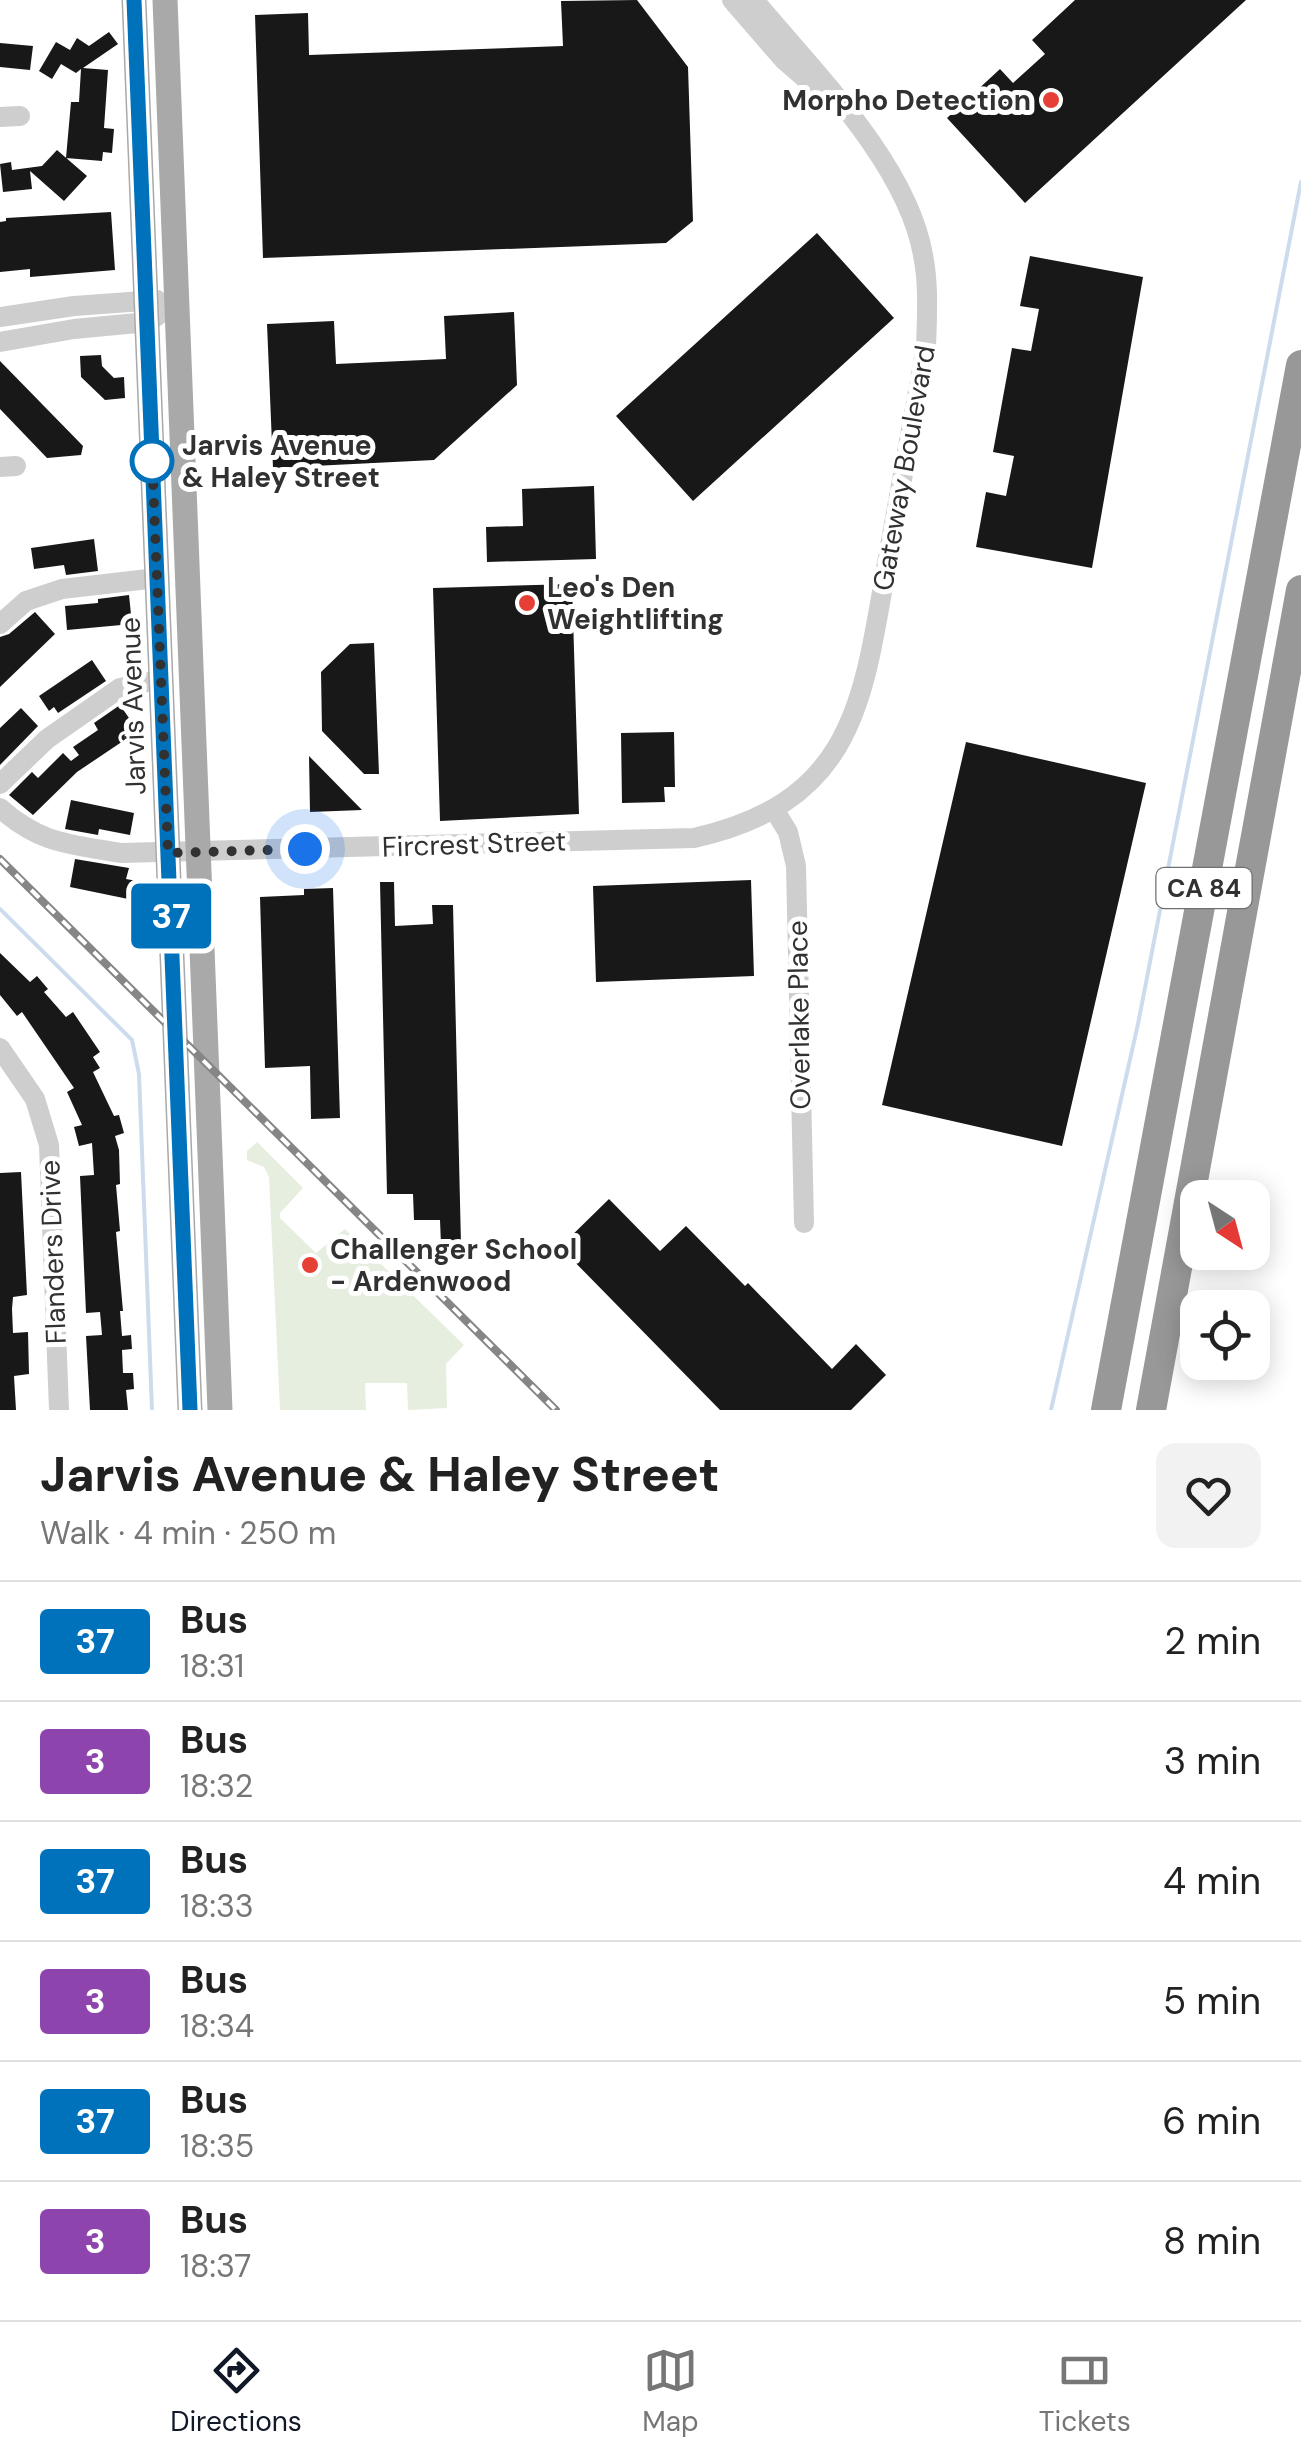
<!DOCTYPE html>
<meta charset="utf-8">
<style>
:root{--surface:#fff;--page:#f2f2f2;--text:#222;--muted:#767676;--line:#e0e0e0;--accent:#111827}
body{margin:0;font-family:"DM Sans",sans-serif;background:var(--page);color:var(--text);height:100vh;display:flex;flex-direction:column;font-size:38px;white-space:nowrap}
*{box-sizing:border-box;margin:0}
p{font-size:32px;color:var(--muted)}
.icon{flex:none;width:55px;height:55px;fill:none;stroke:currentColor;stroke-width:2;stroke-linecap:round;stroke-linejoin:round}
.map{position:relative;height:1410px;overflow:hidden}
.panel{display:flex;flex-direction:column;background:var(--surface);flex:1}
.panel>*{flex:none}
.badge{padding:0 20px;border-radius:8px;font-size:35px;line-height:65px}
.needle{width:65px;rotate:144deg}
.controls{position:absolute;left:1180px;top:1180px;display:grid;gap:20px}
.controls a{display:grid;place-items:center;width:90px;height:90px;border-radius:20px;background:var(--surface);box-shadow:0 5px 25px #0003;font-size:50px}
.you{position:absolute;width:50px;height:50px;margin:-25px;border:8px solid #fff;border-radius:50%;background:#1a73e8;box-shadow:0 0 0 15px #1a73e833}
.map>.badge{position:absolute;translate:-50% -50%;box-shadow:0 0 0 5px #fff}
.round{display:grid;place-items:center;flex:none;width:105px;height:105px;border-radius:20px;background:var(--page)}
.summary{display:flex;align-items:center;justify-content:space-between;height:170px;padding:0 40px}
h1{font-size:48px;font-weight:800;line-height:75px}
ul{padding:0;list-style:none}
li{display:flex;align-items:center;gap:30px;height:120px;padding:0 40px;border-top:2px solid var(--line)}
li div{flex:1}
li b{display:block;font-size:38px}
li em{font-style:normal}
li .badge{min-width:110px;font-weight:700;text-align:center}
.tabs{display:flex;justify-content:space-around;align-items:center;height:140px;border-top:2px solid var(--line);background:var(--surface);font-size:28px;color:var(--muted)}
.tabs a{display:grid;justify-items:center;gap:5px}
.tabs .current{color:var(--accent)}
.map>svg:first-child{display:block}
</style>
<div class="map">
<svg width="1301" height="1410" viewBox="0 0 1301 1410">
<rect width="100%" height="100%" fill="#fff"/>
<path fill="#e6eee0" d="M257,1142L303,1188L280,1213V1218L316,1253L345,1229L464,1345L446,1364L447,1408L408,1410L407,1383H365L366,1410H280L269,1177L264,1167L247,1160V1151Z"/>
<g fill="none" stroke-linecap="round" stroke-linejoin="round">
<path stroke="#cddced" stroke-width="4" d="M0,909L132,1040L139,1074L152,1410
M1051,1410L1138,1024L1301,182"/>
</g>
<path fill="#181818" d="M637,0L688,67L693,221L666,243L263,258L255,15L308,13L309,55L563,46L561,1Z
M1075,0H1246L1025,203L947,118L1000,69L1013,83L1045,54L1032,40Z
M109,32L118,44L83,68L108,70L104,128L114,129L112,153L103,152L102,161L66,158L71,102H79L81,69L76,73L61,64L52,79L39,71L56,42L70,50L77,38L89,46Z
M0,43L33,46L30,70L0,67Z
M57,150L87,176L64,201L30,171L32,189L3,192L0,164L11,162L12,170L42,166Z
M111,212L115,270L30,277V269L0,272V222L6,221V218Z
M817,233L894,318L693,501L616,416Z
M1030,256L1143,277L1092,568L976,547L986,492L1006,496L1014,456L993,452L1012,348L1031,351L1039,309L1020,306Z
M514,312L517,385L434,460L273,468L267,324L334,321L336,364L446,359L444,316Z
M101,355L102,366L114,378L124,377L125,398L105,400L81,377L80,356Z
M0,361L83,446L81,455L47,458L0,409Z
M594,486L596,559L487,562L486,527L523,526L522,489Z
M94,539L98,571L66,575L64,565L34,569L31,548Z
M572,584L579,814L440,821L433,588Z
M129,595L132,624L67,630L65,606L98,603V599Z
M35,612L55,634L0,687V637L9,634Z
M374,643L379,774H364L322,731L321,672L350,644Z
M92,660L106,681L58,713L54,707L49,711L39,696Z
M120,705L138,731L77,772L33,815L9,795L32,772L38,778L63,753L71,761L79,755L73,747L98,730L94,723Z
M21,708L38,726L0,765V728Z
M674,732L675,787H664L665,802L622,803L621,733Z
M966,742L1146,783L1062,1146L882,1105Z
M309,756L362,810L310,812Z
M71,800L134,813L130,835L99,829L98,835L65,829Z
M75,859L129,868L126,879L137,881L133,900L70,887Z
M751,880L754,976L596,982L593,886Z
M380,882H394L395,926L433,924L432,905H453L461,1244L441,1245L440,1220H414L413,1194H387Z
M333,888L340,1118L311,1119L310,1066L265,1068L260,897L304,895V889Z
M0,953L30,982L37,976L48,989L44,992L66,1017L73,1012L100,1052L93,1057L100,1068L93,1072L114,1116L119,1115L124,1133L115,1136L119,1150L120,1184L116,1185L120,1231L116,1232L123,1311H120L122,1336L131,1335L132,1349L122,1350L123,1373H133L134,1389L126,1390L128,1410H90L86,1336L102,1335L100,1312L86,1313L80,1176L94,1175L92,1143L79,1146L74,1127L82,1125L67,1092L74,1088L22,1012L17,1016L0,995Z
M21,1172L27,1295L13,1297L12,1309L13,1333L28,1332L29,1374L14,1376L16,1410H0V1173Z
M609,1199L660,1251L686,1226L745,1286L748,1283L832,1369L856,1344L886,1375L851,1410H720L560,1247Z"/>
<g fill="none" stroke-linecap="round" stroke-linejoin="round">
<path stroke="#cecece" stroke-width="20" d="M732,0L784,60L814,86
M0,117L20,116
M0,317L74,306L157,300
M0,342L74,329L148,322L179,301
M0,467L16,466
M0,624L26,601L62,589L157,578
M0,784L47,739L120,688L162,679
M0,808C40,844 70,844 121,853L694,838C857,801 863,699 888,557C901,487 914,417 926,347C927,316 929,285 923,255C907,163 812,70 754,0
M775,811L788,832L796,866L804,1223
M0,1048L35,1099L49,1145L59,1410"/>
<path stroke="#a9a9a9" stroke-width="25" d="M134,0L190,1410
M165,0C187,470 198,940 220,1410"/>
<path stroke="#989898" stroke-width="30" d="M1106,1410L1301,365
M1151,1410L1301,590"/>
<defs>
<path id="rail" d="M0,859L556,1410"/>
</defs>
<use href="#rail" stroke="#868686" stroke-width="8"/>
<use href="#rail" stroke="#fff" stroke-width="4" stroke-dasharray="11" stroke-linecap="butt"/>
</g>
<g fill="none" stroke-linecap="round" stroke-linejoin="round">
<defs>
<path id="line" d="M134,0L190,1410"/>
</defs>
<use href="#line" stroke="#fff" stroke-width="22"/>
<use href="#line" stroke="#0072bc" stroke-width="15"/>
<path stroke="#313131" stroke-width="10" stroke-dasharray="0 18" d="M152,461V455L168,853L305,849"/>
</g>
<g fill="#e64036" stroke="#fff" stroke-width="4">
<circle cx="1051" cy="100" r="10"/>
<circle cx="527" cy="603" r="10"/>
<circle cx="310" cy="1265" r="10"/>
</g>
<circle fill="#fff" stroke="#0072bc" stroke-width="5" cx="152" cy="461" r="20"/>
<g text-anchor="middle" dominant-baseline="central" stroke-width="10" stroke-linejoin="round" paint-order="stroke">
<rect fill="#fff" stroke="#6f6f6f" stroke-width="2.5" x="1156.5" y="868" width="95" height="40" rx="8"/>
<g font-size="25" font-weight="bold" fill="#313131">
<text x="1204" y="888">CA 84</text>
</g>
<g font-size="28" font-weight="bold" fill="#313131" stroke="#fff" text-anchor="start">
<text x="1031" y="100" text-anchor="end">Morpho Detection</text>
<text x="547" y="587">Leo's Den<tspan x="547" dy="32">Weightlifting</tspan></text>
<text x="330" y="1249">Challenger School<tspan x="330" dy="32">- Ardenwood</tspan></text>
</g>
<g font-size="28" font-weight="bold" fill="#313131" stroke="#fff" text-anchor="start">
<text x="182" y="445">Jarvis Avenue<tspan x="182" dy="32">&amp; Haley Street</tspan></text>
</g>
<g font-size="28" fill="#313131" stroke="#fff">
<text transform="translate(904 468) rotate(-80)">Gateway Boulevard</text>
<text transform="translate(133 706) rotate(-92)">Jarvis Avenue</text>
<text transform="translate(474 844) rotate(-2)">Fircrest Street</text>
<text transform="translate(799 1015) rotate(-91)">Overlake Place</text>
<text transform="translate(53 1252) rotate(-92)">Flanders Drive</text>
</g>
</g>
</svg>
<div class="controls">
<a><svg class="needle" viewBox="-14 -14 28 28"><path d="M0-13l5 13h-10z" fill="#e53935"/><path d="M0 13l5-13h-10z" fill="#767676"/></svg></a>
<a><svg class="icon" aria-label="locate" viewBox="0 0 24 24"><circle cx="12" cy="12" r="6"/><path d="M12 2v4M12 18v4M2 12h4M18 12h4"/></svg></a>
</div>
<div class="you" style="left:305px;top:849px"></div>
<b class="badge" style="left:171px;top:916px;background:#0072bc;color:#fff">37</b>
</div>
<section class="panel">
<div class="summary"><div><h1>Jarvis Avenue &amp; Haley Street</h1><p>Walk · 4 min · 250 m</p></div><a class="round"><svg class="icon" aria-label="heart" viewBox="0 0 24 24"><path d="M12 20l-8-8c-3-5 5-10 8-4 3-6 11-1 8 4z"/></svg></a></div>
<ul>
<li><span class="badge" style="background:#0072bc;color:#fff">37</span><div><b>Bus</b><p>18:31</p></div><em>2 min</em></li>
<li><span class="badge" style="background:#8e44ad;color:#fff">3</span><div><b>Bus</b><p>18:32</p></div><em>3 min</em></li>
<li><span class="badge" style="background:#0072bc;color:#fff">37</span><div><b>Bus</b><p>18:33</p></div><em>4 min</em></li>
<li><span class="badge" style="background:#8e44ad;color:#fff">3</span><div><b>Bus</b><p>18:34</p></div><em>5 min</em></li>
<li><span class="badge" style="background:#0072bc;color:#fff">37</span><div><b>Bus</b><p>18:35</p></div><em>6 min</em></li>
<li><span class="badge" style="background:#8e44ad;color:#fff">3</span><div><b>Bus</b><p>18:37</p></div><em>8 min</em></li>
</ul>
</section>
<nav class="tabs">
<a class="current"><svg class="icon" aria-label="directions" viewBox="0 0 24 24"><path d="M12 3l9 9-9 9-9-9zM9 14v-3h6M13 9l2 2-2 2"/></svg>Directions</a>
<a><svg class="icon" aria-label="map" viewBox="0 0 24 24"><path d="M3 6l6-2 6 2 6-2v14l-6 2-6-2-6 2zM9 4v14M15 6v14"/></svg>Map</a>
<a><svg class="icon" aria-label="tickets" viewBox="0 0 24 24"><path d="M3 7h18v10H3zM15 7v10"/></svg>Tickets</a>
</nav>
